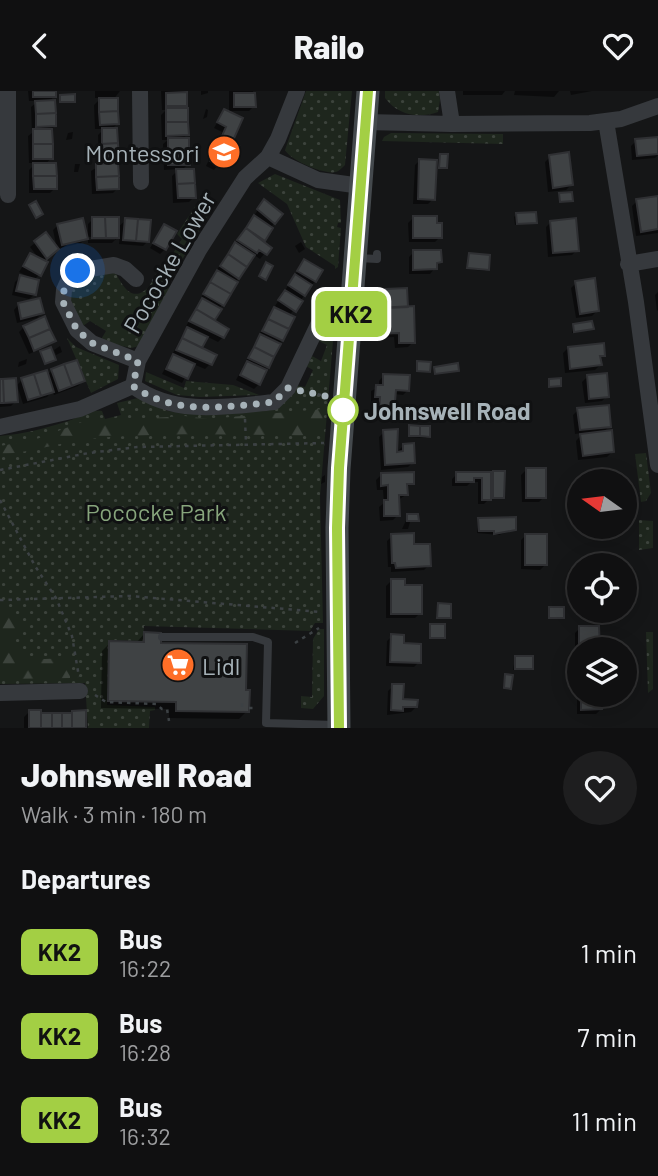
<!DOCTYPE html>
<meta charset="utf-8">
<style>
:root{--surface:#101011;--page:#1e1e1f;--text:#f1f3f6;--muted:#9c9d9f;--line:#303031}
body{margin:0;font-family:Barlow,sans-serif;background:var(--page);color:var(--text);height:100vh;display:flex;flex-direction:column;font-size:26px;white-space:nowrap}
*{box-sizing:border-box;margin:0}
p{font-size:23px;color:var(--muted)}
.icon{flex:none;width:38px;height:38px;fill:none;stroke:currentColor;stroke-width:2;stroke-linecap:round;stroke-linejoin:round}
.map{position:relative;height:637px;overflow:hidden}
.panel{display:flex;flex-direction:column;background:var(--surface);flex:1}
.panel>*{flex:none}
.badge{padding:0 14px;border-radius:10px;font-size:24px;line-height:46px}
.needle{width:46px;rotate:284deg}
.tools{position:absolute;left:567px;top:378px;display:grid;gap:14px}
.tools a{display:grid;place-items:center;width:70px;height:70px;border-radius:50%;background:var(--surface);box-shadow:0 4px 18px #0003,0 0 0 2px var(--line);font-size:35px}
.you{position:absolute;width:35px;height:35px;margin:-18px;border:5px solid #fff;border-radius:50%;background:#1a73e8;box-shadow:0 0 0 10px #1a73e833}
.map>.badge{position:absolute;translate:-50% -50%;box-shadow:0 0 0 4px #fff}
h2{padding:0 21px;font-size:26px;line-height:63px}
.round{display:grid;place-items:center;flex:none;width:74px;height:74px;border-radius:37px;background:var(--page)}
.summary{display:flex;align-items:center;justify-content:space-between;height:119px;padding:0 21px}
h1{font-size:33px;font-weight:800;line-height:52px}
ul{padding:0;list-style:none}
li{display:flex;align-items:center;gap:21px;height:84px;padding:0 21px}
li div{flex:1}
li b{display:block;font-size:26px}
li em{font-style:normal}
li .badge{min-width:77px;font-weight:700;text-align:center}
header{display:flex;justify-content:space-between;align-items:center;height:91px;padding:0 21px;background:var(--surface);font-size:32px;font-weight:800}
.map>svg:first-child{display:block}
</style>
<header><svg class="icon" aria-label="back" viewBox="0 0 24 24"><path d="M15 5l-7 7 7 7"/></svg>Railo<svg class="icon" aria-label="heart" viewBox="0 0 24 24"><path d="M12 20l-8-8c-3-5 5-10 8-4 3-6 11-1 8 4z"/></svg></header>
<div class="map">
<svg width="658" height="637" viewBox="0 0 658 637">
<defs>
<pattern id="grass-dots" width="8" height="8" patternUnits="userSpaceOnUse" patternTransform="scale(1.75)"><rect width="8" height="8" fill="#1e261d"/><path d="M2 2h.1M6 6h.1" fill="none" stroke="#3c433c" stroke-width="1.8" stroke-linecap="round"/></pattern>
<pattern id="forest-firs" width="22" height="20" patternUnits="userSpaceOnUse" patternTransform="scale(1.75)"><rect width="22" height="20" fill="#1e261d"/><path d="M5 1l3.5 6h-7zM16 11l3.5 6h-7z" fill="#3c433c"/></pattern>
</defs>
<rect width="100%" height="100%" fill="#151617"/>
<path fill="url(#grass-dots)" d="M306,0H352L345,74C342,77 339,80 336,81C324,84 290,69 285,59Z
M385,0H439L440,9L438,21C418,28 398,24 385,7Z
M391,42L503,43V53L382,50L384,46Z
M275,83L340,109L341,132H338L337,136L341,137L338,176L335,178V175L306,156L287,113L258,92Z
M200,108L217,109L168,193L170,197L140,255L131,257L100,250L106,240L90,230L83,235C79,227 73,218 71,210C64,184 98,182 115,181C121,191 129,210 144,200C149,197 151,191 155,187V183H160L182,148L177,143Z
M329,224L335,226L320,405L323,532H315L310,540L144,535L143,550L109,549L107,614L155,616V619L150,620L149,637H88L85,592L0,593V345C23,343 43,338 65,331C77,328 90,318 102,320L105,328L121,324L117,312L138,307L152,311L167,320L212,324L275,318L290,306L296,294L305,296L313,279L304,274L312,265L321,270L327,254L317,249Z
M67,247L76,256L119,274L118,288L91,302Z
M146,281L184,297L186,290L233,294L259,304L200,306L177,304L145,290Z
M646,362L651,402L646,410L641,411L635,363Z
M639,429L653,430V457L639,459Z
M319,538H324V605L313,618L301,617V605L312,606L313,548Z
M646,541H653V598L648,602Z"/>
<path fill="url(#forest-firs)" d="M323,318L322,344C246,345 167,340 90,348C60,351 31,362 0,363V355L34,349L82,331L185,325L208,328Z
M0,520H8L22,538L11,546C16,575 49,567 70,567V587L0,588Z"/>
<path fill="#0007" d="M28,0H55V5L48,11L55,35L51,39V67L45,74L55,97L50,102H29V79L36,72H29L28,45L32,42L31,16L38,10H29Z
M95,0H120L113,9L117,33L111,39L117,67L109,75L118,97L113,102L92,103L91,80L99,75L98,44L104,38H95L94,14L101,7H95Z
M161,0H185L186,14L181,19L187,44L182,48L188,73L181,80L194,106L189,111L173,112L172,85L179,78L164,79L163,53L168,49H162L161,24L166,19H162Z
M201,0H208V2L201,4Z
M229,0H253L254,15L249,20H229Z
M463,0H505L502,4H463Z
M515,0H559L554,6L514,4Z
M570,0H592L571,4Z
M206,18L208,19L207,26L203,28Z
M224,20L231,67L226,72L221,70L214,79L206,75L222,41L214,37Z
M73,41L72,48L66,49L68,42Z
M658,48V64L655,67L632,69L631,55L636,50Z
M440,64L445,76L435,78L433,108L428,113H413L415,74L420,69L438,70Z
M550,66L571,94L566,99L548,101L545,71Z
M75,73H80L78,81H74Z
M658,107V142L636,145L632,115L637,110Z
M260,116L274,132L261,152L269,157L260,168L253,163L219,218L213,230L223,246L218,251L206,245L200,258L210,273L205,278L193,273L182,292L162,283L183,243L189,237L186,235L202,210L200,209L212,186Z
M516,124L535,131L515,134L514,126Z
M413,127L440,146L435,151H409L408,132Z
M93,128L117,137L126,129L148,150L143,155L119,153L120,144L112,152H88V149H115V145L88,146V133Z
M551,131L577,159L572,164L548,166L546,136Z
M58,134L83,146L84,149L81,152L57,158L53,139Z
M164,135L165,158L160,163L150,157Z
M46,143L52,163L42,171L39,184L34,189V204L29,208L12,204L15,191L20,186L33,188L19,181L30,164L40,169L30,156Z
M301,151L305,158L299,162L295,155Z
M414,161L440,171L430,183H409V166Z
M469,164L487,178L485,180L466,178Z
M304,170L315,190L289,225L282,249L278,254L259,293L254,298L236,289L270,223L276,216L275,215Z
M576,192L597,220L592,225L576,227L571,197Z
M386,200L413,251L408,256L395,257L394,246L374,247L373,224L378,219L385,218L384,202Z
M658,201V219L657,220L655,204Z
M18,214L42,222L37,227L17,232L14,219Z
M573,234L592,238L572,242Z
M24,236L54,249L49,254L29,263L19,241Z
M60,255L62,261L56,264L54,259Z
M568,257L603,264L599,268L600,274L595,279L565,282L563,262Z
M27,268L26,273L18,276L19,271Z
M76,271L83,290L78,295L54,304L52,300L47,306L23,313L17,294L22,289L47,284L52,280Z
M384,284L408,299L403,304L394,303L393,321L388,326L375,325V311L371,310V300L379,296V290Z
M587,286L607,305L602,310L585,312L582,291Z
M0,290L16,310L11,315L0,316Z
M578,319L610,335L602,342L612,361L607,366L578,369L576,350L583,342L575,343L573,324Z
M410,336L428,345L426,347L408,346Z
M384,341L395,363L403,355L413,371L408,376L381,379L379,346Z
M526,379L544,406L539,411H522L521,384Z
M494,382L502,406L500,408H492V405L484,413H478V391H471L467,395H452V388L457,383L489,387Z
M325,384V391L321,393L322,386Z
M381,384L412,392L405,397L406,404L398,409V424L393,429L380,430L379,416L384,412L383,399H377L376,389Z
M408,425L417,429L410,431L408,438H402Z
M479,429L515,438L499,444L477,442Z
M526,444L545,474L540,479L521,478V449Z
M392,445L413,455L429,474L424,479L391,481V476H388L387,450Z
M579,487V520H597L593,523H575V491Z
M391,490L403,496L420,522L415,527H386V495Z
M438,514L449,526L447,528H436Z
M580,537H598V558H579V573H575V542Z
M144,543L244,600L247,620L239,628L169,627V618L101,617L102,560L110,552L137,551Z
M392,545L419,571L414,576L386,575L387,550Z
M515,567L531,577L529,579H513Z
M393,595L402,610L416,616L411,621L387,624L388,600Z
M579,597V604H601V618L596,623H577V599Z
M29,621L84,637H24V626Z"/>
<path fill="#3f4244" stroke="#2f3033" stroke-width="2" d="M33,0H56V6H33Z
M187,1V15H166V2Z
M234,2H255L256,16H234Z
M75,3V11H60V4Z
M99,7H118V20L99,21Z
M55,9L56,22L36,23L35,10Z
M166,17H188V31H166Z
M224,18L243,27L232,52L221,47L226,36L217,31Z
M118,20L119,33L100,34L99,21Z
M56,22V35L36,36V23Z
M166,31H188L189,44L166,45Z
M102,37H117L118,52L102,53Z
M33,38H52L53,53H33Z
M658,46V63L637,65L635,48Z
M168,47H189V60L168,61Z
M221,47L239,55L233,68L225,65L220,75L210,70Z
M118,52L119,67L103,68L102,53Z
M33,53H53V68H33Z
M189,60L190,74H168V61Z
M569,61L573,94L553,97L549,64Z
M440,63H448L447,77H439Z
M419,68L437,69L435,109L418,108Z
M33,72H56L57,85H33Z
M118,72L119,85L96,86V73Z
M176,78H194L195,92L177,93Z
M33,85H57V98H34Z
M119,85V98L97,99L96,86Z
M195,92L196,107H178L177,93Z
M572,101L573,110L560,111L559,102Z
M658,105V138L641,141L636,108Z
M264,108L283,123L275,133L257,118Z
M36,110L43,123L36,127L29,114Z
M536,121L537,132L517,133L516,122Z
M254,124L273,137L265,150L246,137Z
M413,125H437V132H442V147H413Z
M92,126H105L106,147H92Z
M105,126H119V147H106Z
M83,127L88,148L62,154L57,133Z
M125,127L138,128L136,150L123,149Z
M576,127L579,160L553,162L550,130Z
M138,128L151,129L149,151L136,150Z
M164,133L177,140L166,159L153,152Z
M246,137L272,157L267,164L259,159L257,162L237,149Z
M46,141L59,158L47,168L34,150Z
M235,151L255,164L247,176L228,163Z
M413,159H441L442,171L437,172V178L413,179Z
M30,162L48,171L41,185L23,175Z
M469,162L490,164L489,179L467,177Z
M228,163L247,176L239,188L220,175Z
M304,168L323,179L316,191L297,180Z
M266,171L273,175L266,189L259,185Z
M217,179L238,191L231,203L210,191Z
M295,183L312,194L305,205L288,194Z
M20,184L39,189L36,204L16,200Z
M595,187L599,220L580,223L575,190Z
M210,191L231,203L224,215L203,203Z
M407,197L408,216L386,217L385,198Z
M285,199L303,210L296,221L278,209Z
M40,207L44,222L21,228L18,212Z
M202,207L222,218L215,229L196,218Z
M414,215L415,252H399V242L378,243L377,217Z
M274,216L295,226L289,238L268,228Z
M196,218L229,238L224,247L189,230Z
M45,225L50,238L29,247L23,235Z
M268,228L289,238L283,250L262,240Z
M592,230L594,238L574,241L573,233Z
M187,236L208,246L202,257L182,247Z
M50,238L56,250L34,260L29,247Z
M260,243L281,253L274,266L254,256Z
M182,247L217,264L212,274L176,259Z
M604,252L605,265H600L602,274L570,278L568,256Z
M51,256L56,269L45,273L40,260Z
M254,256L274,266L269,277L248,267Z
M173,263L195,273L188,288L166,278Z
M77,269L85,290L72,295L64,273Z
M247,270L267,279L260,294L240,284Z
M417,270L431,271L430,281L417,280Z
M458,272L459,280L435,283L434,276Z
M64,273L72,295L59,300L51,278Z
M47,279L54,301L41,305L34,283Z
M607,282L609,306L589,308L587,284Z
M34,283L41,305L28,309L21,287Z
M383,283L410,284L409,300L396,299L394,322L379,321L380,306H375L376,294H383Z
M16,287L18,311L4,312L3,288Z
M561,287V295L549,296V288Z
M0,288H3L4,312H0Z
M609,314L611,336L580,339L577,317Z
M409,334L420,335V345H409Z
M420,335H430V346L420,345Z
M398,338L397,361L403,360V353L414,352L415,372L385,374L383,339Z
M612,339L614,361L583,365L580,343Z
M526,377H546V407H526Z
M493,380H505L504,407H493Z
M414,381V393H407L408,404H399L400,425H384V409H388V394L381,395V382Z
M456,381H491V409H482V387H474V391H456Z
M407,423H418L419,430H407Z
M516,426V439L494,443V440H479L478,427Z
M414,442V453H430L431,475L396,477L395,472H392L391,443Z
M525,443H547V474H525Z
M391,488H405V494H422V523H391Z
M438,512L451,513V527H437Z
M549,516H564V527H549Z
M430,533H445V547H430Z
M579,535H599L600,558H579Z
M144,541L161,542V552L247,553L246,599H250L249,621L176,620V611L108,610L109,550L144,551Z
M391,543L404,544V552L421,553V572L390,571Z
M515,565H533V578H515Z
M505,583L513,584L511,598L504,597Z
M392,593H404L403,608L418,609L417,616H403V620L391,619Z
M581,604H602V618L581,619Z
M29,619H41V637H29Z
M86,619V637H72V620Z
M41,622H52V637H41Z
M52,622H62V637H52Z
M62,622H72V637H62Z"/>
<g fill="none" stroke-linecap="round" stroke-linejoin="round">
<path stroke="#3c4144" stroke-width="2.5" stroke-dasharray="3.5 5" stroke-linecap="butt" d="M152,189L165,193
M301,300L326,305
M245,328L246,352
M0,379L89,362L137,356L324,352
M0,409L35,475L56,507L72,545L79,586
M0,509L130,505L321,521
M295,552L319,537
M95,604L106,611L156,613L162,618H167L169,630
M242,616V612
M249,617H257"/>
<path stroke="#36393d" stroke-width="8" d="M358,167L377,168V163
M162,546H253L268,551L266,632L336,634"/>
<path stroke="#36393d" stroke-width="16" d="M8,0V104
M140,0L141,91
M297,0L278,48L268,66L318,89L361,95
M447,0L452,33
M606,30L636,211L658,374
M366,31L452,33L590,32L621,28L658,15
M628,173L658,168
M136,188L125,178L114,174L78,180L69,188L64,199L63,211L77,239L92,252L138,270
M133,295C174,325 226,316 274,311L288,297L327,215
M0,336L80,318L133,295L138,270L199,159L245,87L268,66
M0,602L80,600"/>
<path stroke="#44494d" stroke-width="23" d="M339,637L337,437L339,378L368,0"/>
</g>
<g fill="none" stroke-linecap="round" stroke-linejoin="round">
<defs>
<path id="line" d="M339,637L337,437L339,377L368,0"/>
</defs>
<use href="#line" stroke="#fff" stroke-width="16"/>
<use href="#line" stroke="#a3cf44" stroke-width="10"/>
<path stroke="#a6b2b8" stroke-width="7" stroke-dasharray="0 12.6" d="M78,180L69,188L64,199L63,211L77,239L92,252L138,270L133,295C174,325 226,316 274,311L288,297L344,309L343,319"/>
</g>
<defs>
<symbol id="school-disc" viewBox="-11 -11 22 22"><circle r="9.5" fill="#fe6e27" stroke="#101112"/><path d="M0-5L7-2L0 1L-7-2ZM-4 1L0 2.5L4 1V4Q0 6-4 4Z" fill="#fff"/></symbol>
<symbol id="supermarket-disc" viewBox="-11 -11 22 22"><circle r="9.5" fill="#fe6e27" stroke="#101112"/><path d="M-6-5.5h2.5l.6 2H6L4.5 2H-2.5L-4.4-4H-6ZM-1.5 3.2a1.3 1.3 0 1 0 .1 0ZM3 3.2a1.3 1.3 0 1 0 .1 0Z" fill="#fff"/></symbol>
</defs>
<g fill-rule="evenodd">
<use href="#school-disc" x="205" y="42" width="38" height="38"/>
<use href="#supermarket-disc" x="159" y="555" width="38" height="38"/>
</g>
<circle fill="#fff" stroke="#a3cf44" stroke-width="3.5" cx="343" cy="319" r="14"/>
<g text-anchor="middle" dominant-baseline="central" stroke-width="6" stroke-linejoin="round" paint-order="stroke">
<g font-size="24" fill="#a6b2b8" stroke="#101112" text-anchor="end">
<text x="200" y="61">Montessori</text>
<text x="202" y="574" text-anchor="start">Lidl</text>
</g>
<g font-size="24" fill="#a6b2b8" stroke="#101112">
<text transform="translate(169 171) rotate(-60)">Pococke Lower</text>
</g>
<g font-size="24" font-weight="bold" fill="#a6b2b8" stroke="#101112" text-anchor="start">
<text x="364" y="319">Johnswell Road</text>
</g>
<g font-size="24" fill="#87a57c" stroke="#101112">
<text x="156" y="420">Pococke Park</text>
</g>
</g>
</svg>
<div class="tools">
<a><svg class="needle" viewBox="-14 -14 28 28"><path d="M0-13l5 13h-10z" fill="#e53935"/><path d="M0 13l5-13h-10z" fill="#9c9d9f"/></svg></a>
<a><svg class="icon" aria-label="locate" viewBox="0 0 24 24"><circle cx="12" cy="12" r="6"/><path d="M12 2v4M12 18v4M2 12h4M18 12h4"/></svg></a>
<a><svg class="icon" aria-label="layers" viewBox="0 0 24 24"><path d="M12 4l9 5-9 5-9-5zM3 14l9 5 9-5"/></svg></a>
</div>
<div class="you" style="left:78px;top:180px"></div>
<b class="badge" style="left:351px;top:223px;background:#a3cf44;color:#111">KK2</b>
</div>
<section class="panel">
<div class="summary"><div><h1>Johnswell Road</h1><p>Walk · 3 min · 180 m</p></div><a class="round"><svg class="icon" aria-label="heart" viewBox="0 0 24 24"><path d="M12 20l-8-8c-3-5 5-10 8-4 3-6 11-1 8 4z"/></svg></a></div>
<h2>Departures</h2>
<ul>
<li><span class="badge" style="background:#a3cf44;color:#111">KK2</span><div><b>Bus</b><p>16:22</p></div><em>1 min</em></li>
<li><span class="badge" style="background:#a3cf44;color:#111">KK2</span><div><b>Bus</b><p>16:28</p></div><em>7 min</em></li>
<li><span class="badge" style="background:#a3cf44;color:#111">KK2</span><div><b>Bus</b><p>16:32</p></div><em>11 min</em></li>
</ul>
</section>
